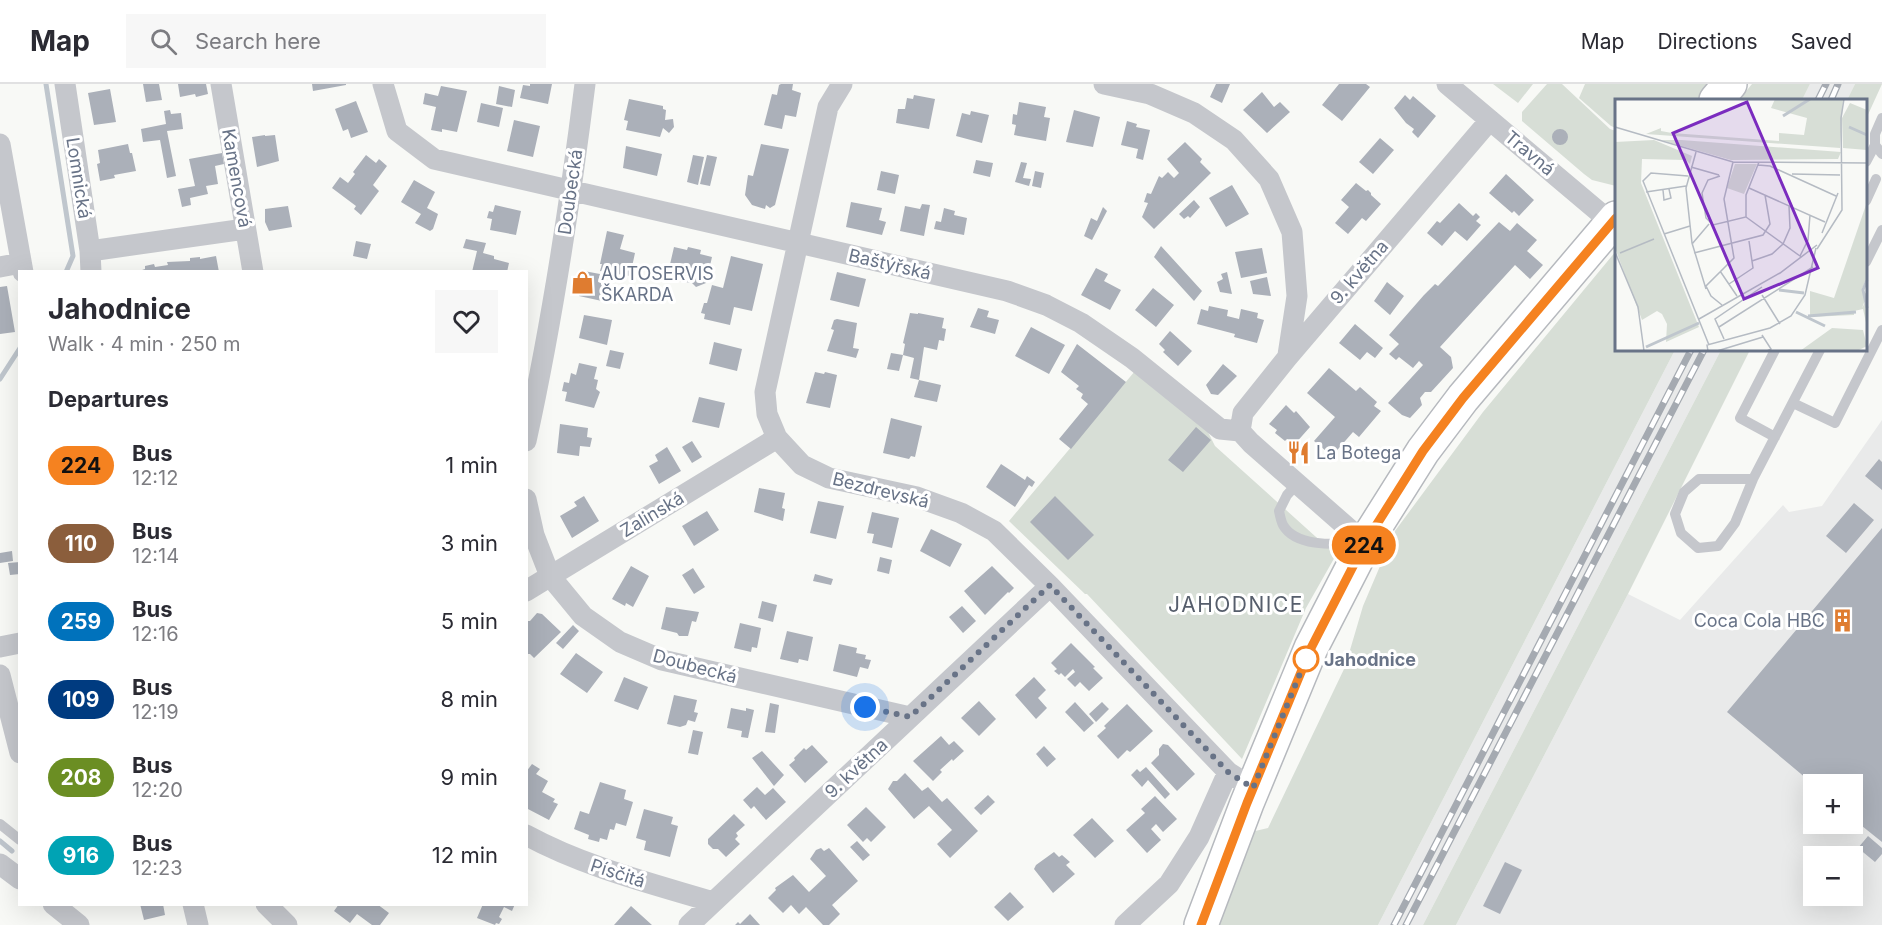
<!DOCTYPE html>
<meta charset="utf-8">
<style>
:root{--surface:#fff;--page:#f7f7f7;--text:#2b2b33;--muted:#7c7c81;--line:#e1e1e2}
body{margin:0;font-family:Inter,sans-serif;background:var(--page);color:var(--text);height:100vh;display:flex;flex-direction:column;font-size:22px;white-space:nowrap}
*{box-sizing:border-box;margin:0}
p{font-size:20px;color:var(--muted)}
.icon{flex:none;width:33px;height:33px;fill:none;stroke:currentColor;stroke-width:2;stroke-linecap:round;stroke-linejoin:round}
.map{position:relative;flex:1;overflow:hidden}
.side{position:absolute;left:18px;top:186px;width:510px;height:636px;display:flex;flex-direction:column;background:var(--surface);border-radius:0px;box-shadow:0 6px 24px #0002}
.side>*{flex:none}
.badge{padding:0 12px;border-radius:20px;font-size:21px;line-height:39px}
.fabs{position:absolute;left:1803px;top:690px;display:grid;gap:12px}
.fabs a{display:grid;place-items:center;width:60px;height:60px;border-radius:0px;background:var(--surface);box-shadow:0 6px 24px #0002;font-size:30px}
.you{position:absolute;width:30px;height:30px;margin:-15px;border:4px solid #fff;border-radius:50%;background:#1a73e8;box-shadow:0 0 0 9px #1a73e833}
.map>.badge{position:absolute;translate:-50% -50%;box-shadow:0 0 0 3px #fff}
h2{padding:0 30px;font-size:22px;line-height:54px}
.round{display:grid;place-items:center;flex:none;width:63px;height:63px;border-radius:0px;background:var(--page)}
.overview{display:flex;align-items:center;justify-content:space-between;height:102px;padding:0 30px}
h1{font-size:28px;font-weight:700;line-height:45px}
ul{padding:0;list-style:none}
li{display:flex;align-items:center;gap:18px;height:78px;padding:0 30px}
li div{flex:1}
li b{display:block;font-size:22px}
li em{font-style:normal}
li .badge{min-width:66px;font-weight:700;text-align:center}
header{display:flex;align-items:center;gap:36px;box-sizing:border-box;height:84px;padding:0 30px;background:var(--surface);border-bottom:2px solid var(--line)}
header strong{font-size:28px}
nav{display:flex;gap:33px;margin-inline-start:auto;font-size:21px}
.search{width:420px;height:54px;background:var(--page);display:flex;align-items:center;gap:15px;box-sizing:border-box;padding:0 21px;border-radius:0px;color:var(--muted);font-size:22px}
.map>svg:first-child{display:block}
</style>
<header>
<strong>Map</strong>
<div class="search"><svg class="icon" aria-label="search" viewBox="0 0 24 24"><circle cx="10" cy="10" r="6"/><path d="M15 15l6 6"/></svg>Search here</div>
<nav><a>Map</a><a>Directions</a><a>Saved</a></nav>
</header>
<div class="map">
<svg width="1882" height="841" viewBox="0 0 1882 841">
<rect width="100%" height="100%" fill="#f8f9f6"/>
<path fill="#e9eaea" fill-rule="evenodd" d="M1810,0H1855L1847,16H1802Z
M1675,266H1721L1423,841H1378Z
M1882,336V841H1456L1628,510L1680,536L1783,421L1789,428L1822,422ZM1814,700H1852V740H1814ZM1814,772H1852V812H1814Z"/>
<path fill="#d7ded6" d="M1493,0H1533L1518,19Z
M1547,0H1562L1610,45L1616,47V102L1592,96L1584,90L1522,37V28Z
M1585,0H1710L1696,16H1616V44L1611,42L1579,14Z
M1752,0H1810L1802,16H1739Z
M1855,0H1882L1866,35V16H1847Z
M1616,167V266H1675L1378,841H1212L1251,748L1268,744L1345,583L1363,522L1395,447L1483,328Z
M1721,266H1750L1628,510L1456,841H1423Z
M1135,287L1208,348L1215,362L1336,471L1306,524L1242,675L1087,510H1085L1009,437Z"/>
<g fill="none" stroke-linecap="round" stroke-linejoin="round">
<path stroke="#bfc6cd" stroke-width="5" d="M46,0L73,172L66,188
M0,295L20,264
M0,757L12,767"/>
</g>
<path fill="#abb0b9" d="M143,0H159L162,16L146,18Z
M178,0H206L208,10L196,13L195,10L180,13Z
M312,0H346V1L313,7Z
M530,0H552L548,20L520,14L523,1L530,2Z
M781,0H793L792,6L801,9L796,33L785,31L782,45L764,41L772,10L777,11L779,1Z
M1216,0H1230L1222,19L1210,13Z
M1339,0H1366L1370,3L1342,37L1322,21Z
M441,2L467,7L457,48L442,45V48L431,46L436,23L423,20L425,9L438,12Z
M499,2L515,6L512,23L496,20Z
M110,5L116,38L94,41L88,9Z
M1262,8L1274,23L1280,18L1290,28L1267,49L1243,26Z
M914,11L935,15L929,45L896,39L898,25H905L907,14L913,15Z
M1405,11L1410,16L1413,12L1436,32L1418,54L1412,48L1414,45L1406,39L1394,24Z
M629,15L663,22V25L666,26L665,36L673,35L674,43L669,49L663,44L660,53L626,46L628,37L624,36Z
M356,17L368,48L351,54L348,45L343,47L335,25Z
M1019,18L1046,23L1044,33L1050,34L1046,57L1014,51L1016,41L1012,40L1013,30L1017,31Z
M481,19L503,24L499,43L477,38Z
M170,26L171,30L181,29L183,45L167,47L176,92L167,94L160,56L143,58L141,45L166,40L164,27Z
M1074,26L1100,33L1093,63L1066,58Z
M971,27L989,31L982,59L956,52L962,29L970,31Z
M514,36L540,42L533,73L507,67Z
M1127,37L1137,40L1136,43L1150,46L1143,76L1136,74L1138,65L1121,61Z
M1552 53a8 8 0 1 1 16 0a8 8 0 1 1-16 0Z
M265,51V52L275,51L279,77L257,83L252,53Z
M1380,54L1394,66L1373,90L1359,78Z
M1185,58L1202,75L1200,78L1211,89L1154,145L1142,133L1148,119L1144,118L1147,109L1151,110L1159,92L1162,94L1168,88L1174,94L1179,89L1167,75Z
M128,60L130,69H132L136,87L114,91L115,94L100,97L97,80L100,79L98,66Z
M761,60L789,65L775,121L770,124L766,121L765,125L752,121L745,111L748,91L753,92Z
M626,62L662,70L657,92L623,84Z
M222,69L224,80L215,82L218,100L206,102L208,110L190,114L191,121L182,123L178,105L195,102L189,75Z
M366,71L376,79L379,75L387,82L373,101L379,107L361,131L354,125L356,122L332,104L340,93L348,99L355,90L353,88Z
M693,71L704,73L698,101L687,98Z
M707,71L717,73L710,102L700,100Z
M976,76L993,79L990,93L973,89Z
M1021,78L1027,79L1023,94L1031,95L1029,102L1015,98Z
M881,87L899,91L895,110L877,106Z
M1035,87L1044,89L1041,104L1032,102Z
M1506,90L1534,116L1519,132L1514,127L1512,129L1489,109Z
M414,96L435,108L427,124L438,130L433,145L430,147L415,139L421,130L401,118Z
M1356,99L1366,107L1368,106L1371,109V111L1381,120L1366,137L1362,134L1348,150L1335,139L1349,123L1341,116Z
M1232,101L1249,130L1226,143L1209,114Z
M1194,116L1200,123L1190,134L1188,132L1184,135L1179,130Z
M851,118L882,124L879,136L886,138L882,151L846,143Z
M1459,119L1473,132L1476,129L1480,133L1476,137L1481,141L1467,157L1455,147L1442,162L1427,149L1437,137L1440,139Z
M922,120L930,121L924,152L900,147L905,122L920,125Z
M495,121L521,127L516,151L490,146L492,135L487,134L489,127L493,128Z
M288,122L292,143L269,147L265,138V125Z
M1103,123L1107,127L1092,156L1084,152L1091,134L1097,137Z
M944,124L955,127L954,131L967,134L964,151L934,145L936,137L941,138Z
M1499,138L1510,147L1517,139L1537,156L1527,167L1543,181L1530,195L1515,181L1440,263L1451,273L1453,284L1431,308H1425L1420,314L1422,321L1410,334L1402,331L1388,319L1423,281L1419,277L1413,284L1399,273L1396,276L1389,270L1399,260L1389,251L1424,211L1435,200L1438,202Z
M607,147L624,151L620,165L635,169L630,192L600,187L602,180H600Z
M466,155L486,159L483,169L494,172V175L509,179L507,188H472L477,167L463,164Z
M356,157L371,160L367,175L353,172Z
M1161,162L1202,207L1194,217L1154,173Z
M674,163L687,166L688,163L701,166L700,170L712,173L706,199L696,203L692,199L672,196L670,190L668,189Z
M1262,164L1267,189L1241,194L1235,168Z
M216,172L219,188H136L145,185V182L154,180L155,183L168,181L167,178L190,177V174L200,173V175Z
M731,172L763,180L752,227L734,223L730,241L704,235L705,230L701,229L704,219H707L712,201L723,204Z
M1096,184L1108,190L1104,197L1121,206L1110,226L1081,211Z
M584,187L600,190L598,198L615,202L611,219L579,212Z
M837,188L866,195L859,223L830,216Z
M1227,188L1232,210L1220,208L1217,198L1223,195L1221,190Z
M1267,193L1271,212L1253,210L1250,197Z
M1387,198L1404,212L1390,231L1374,217Z
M7,202L15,248L0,250V203Z
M1153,204L1174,221L1156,243L1135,226Z
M1209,222L1228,226L1227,232L1239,235L1241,225L1258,229L1257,234L1264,236L1257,259L1234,253L1235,250L1197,240L1201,225L1208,227Z
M978,224L989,227L987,233L999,236L995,250L970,243Z
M910,229L918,230V229L944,234L942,244L946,245L944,257L939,256L937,266L924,263L919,296L941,301L937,318L914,313L919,296L910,294L914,274L903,271L899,287L887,285L891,269L903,271L905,260L903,259Z
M584,231L612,236L607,261L579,254Z
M837,235L857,239L853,264L859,265L856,274L827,267L834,246L831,245L834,236Z
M1355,240L1383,264L1375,274L1367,268L1360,276L1339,259Z
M1031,243L1065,261L1049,290L1015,272Z
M1170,247L1192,267L1178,282L1163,268L1165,266L1159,260Z
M714,258L742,265L737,287L709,280Z
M1077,260L1126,298L1071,365L1059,355L1088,320L1081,314L1083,310L1076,305L1079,302L1061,288Z
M610,266L624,269L620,285L606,282Z
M579,279L597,283L594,295L598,296L596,305L600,308L594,324L565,317L567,308L562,307L564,298L569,299L571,289L576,291Z
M1223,280L1237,292L1218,311L1211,310L1206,301Z
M1329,284L1356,307L1360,303L1377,318L1374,322L1381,327L1359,353L1353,348L1332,372L1314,357L1335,333L1307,309Z
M815,288L824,290L825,288L837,291L830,324L806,319Z
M699,313L725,319L719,344L692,338Z
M1286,321L1294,329L1296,327L1310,343L1294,361L1287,355L1285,357L1275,349L1277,346L1269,340Z
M891,334L922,342L915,373L911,372L909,375L883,369Z
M560,340L588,344L587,353L592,354L590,363L580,362L579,372L557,369Z
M1196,343L1211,356L1183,388L1168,376Z
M692,357L702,373L692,379L682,363Z
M667,363L681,387L659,400L649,382L658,377L655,371Z
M1879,375L1882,378V406L1865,392Z
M1001,380L1025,396L1027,392L1035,398L1032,403L1029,401L1015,423L986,403Z
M759,404L785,409L782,424L785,425L783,437L754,428Z
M584,412L599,437L572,454L560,432L577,422L574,418Z
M1055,412L1094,451L1068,476L1030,438Z
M818,417L844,422L836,455L810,449Z
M1854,419L1874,436L1846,469L1826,452Z
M707,427L719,446L694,462L682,442Z
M872,428L899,434L892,464L872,459L874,450L867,449Z
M1882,444V758L1852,734V700H1813L1727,628Z
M931,445L962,460L950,483L920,467Z
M12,467L13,477L0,479V469Z
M880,473L892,476L889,490L877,487Z
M20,478V490L10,491L8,479Z
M631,482L649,492L633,523L626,519L625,522L612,515Z
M992,482L1014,504L1009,509L1008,508L985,531L964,507Z
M693,484L705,503L694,510L682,491Z
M815,490L833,495L831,501L813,497Z
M762,517L777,521L773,538L758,534Z
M962,522L976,537L963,549L949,533Z
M666,523L699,528L696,538L692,537L688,552H679L677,549L661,545Z
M537,529L542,530L561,548L534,574L530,570H526V537H530Z
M740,539L761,544L757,564L752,563L751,568L734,564Z
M573,541L579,547L563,565L556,559Z
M787,547L813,553L808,577L799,575L798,579L780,575Z
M1071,559L1095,583L1093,584L1103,594L1089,607L1080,598L1075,603L1067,595L1075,588L1073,585L1065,593L1061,589L1059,591L1054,587L1057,585L1051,579Z
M839,560L857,564L856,569L866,571L865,575L871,576L868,585L860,583L857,593L833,587Z
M576,569L603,588L587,609L560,590Z
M624,593L648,603L638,626L614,617Z
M1034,593L1046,606L1038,614L1047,624L1036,635L1015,611Z
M674,611L697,616L694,628L698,629L695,638L688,636L686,641L680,643L667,640Z
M979,617L996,635L979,652L961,634Z
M1075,618L1094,639L1084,648L1065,628Z
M1102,618L1109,625L1096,638L1089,630Z
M770,619L779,621L775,649L765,648Z
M1127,620L1153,647L1130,668L1127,666L1118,675L1097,652L1106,644L1104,642Z
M731,624L746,627V624L754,626L748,654L741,653L742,647L727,644Z
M693,646L703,648L698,671L688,669Z
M941,652L949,661L954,657L964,667L953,677L952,675L940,686L942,688L933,697L913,677Z
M1163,660L1168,661L1195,690L1177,707L1151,679L1159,671V665Z
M812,661L828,678L805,699L789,681L795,676L794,674L804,664L806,666Z
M1044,662L1056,675L1047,683L1036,670Z
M762,667L784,691L774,702L752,674Z
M532,680L540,685L536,690L548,697L542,708L555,715L553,718L558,720L549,736L526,724V688Z
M1146,683L1170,710L1165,715L1148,696L1142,703L1131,691L1137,685L1140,688Z
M905,689L922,707L928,703L942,718L947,714L978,747L950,774L937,760L952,746L929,722L914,735L888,705L893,697H897Z
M600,698L626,706L624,715L633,718L626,742L616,739L614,746L610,745L607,756L600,754L599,758L588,755L589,751L574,745L580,727L589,730Z
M757,703L765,711L773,704L786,718L766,736L754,722L751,725L743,716Z
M988,711L995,718L981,731L974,724Z
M1155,712L1177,735L1163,748L1156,740L1151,745L1161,756L1147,769L1126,746L1145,729L1141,725Z
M866,723L886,743L871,758L867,754L863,758L847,741Z
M644,725L673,733L671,740L678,742L670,773L644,766L646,757L636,754Z
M734,730L745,741L736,749L738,752L735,755L740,760L726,773L718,765H713L708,760V755Z
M1092,734L1114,757L1095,774L1073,751Z
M1868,752L1882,764V770L1875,778L1858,764Z
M857,757L870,771L863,777L850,763Z
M821,764L824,767L829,764L858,797L832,821L840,830L829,841H823L806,823L799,830L791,821L783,829L768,814L776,806L775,804L793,791L809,808L826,792L810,775L816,766Z
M1054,768L1059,773L1062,771L1070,778L1066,781L1075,790L1053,809L1034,785L1036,781Z
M1505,778L1522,786L1500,830L1483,822Z
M1010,808L1024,823L1008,837L994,823Z
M140,820H163L165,831L144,836Z
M339,820H377L389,829L380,841H372L357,830L350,839L334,827Z
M483,820H515L512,827L504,823L499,833L502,835L499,840L496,839L495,841L477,834Z
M631,822L652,841H614Z
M750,830L760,841H735L738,838L740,840Z"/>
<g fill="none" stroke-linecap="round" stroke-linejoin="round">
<defs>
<path id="primary" d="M1716,16L1730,0
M1201,841L1247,719L1311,564L1365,459L1423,367L1463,314L1616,134"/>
</defs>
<use href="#primary" stroke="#b6b9be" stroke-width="36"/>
<path stroke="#c5c7cc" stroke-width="10" d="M1882,34L1875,50V61L1882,70
M1866,78L1875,61
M1866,117L1876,95
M1866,178L1882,146
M1793,319L1835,339L1882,246
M1775,353L1740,334L1775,266
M1753,395H1699L1684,408L1675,430L1681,449L1698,464L1718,462L1735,439L1753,395L1820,266
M1298,399L1287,411L1279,427C1280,432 1281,437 1283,441C1296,464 1338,460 1360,459
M0,740L20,756"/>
<path stroke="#c5c7cc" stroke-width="21" d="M65,0L90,167L91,188
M221,0L253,188
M383,0L397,47L434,75L1007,207L1046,221L1081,239L1132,274L1220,345L1240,347L1251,359L1365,459
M842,0L828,23L765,308L767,330L777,354L802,381L829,394L917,413L961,429L994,447L1050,502L1228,688L1253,704
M1104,0L1150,10L1194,29L1234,56L1269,95L1292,148L1297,212L1288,271
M1447,0L1612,139
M0,60L23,188
M90,167L245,145
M0,183L21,179
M1240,347L1243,329L1287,274L1490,36
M526,357C552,239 570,120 585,0
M526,415L534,451L550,492L583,532L620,558L662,576L910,633
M526,507L777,354
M0,563L20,559
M0,591L20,669
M526,751C585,783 650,799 713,818
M0,780L20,795
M53,820L79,841
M193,820L198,841
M266,820L287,841
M689,841L1050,502
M1125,841L1169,800L1199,753L1228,688"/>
<use href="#primary" stroke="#fff" stroke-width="33"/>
<defs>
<path id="rail" d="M1818,16L1826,0
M1831,16L1838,0
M1394,841L1691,266
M1406,841L1704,266"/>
</defs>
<use href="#rail" stroke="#a5aab1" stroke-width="7"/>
<use href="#rail" stroke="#fff" stroke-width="4.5" stroke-dasharray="14" stroke-linecap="butt"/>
</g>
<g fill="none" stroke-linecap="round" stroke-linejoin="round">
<defs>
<path id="line" d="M1201,841L1247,719L1311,564L1365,459L1423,367L1463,314L1616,134"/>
</defs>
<use href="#line" stroke="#fff" stroke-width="14"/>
<use href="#line" stroke="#f58220" stroke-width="9"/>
<path stroke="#687387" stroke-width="6" stroke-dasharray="0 10.8" d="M865,623L910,633L1050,501L1228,688L1253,704L1306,575"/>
</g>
<defs>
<symbol id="shop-bare" viewBox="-9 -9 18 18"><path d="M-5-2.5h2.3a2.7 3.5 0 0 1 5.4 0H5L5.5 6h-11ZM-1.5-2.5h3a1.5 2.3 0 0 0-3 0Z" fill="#df7c30" stroke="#fff" stroke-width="2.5" paint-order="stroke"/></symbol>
<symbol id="restaurant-bare" viewBox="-9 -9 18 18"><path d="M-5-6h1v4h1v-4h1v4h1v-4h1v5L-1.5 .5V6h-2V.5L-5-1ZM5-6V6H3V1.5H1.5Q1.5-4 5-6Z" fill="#df7c30" stroke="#fff" stroke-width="2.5" paint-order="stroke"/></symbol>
<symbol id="building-bare" viewBox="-9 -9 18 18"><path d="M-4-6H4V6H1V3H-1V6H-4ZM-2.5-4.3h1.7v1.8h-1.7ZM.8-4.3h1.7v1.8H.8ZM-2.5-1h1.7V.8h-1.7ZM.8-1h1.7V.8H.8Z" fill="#df7c30" stroke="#fff" stroke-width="2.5" paint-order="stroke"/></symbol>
</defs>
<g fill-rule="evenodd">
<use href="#shop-bare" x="566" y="182" width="33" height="33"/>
<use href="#restaurant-bare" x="1282" y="352" width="33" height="33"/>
<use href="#building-bare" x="1826" y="520" width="33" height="33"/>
</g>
<circle fill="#fff" stroke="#f58220" stroke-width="3" cx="1306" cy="575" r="12"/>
<g text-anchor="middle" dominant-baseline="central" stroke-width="6" stroke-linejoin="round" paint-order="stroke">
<g font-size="18" fill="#687387" stroke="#fff">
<text transform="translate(1530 69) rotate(40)">Travná</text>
<text transform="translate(79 94) rotate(81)">Lomnická</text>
<text transform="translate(237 94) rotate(80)">Kamencová</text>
<text transform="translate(570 108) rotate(-82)">Doubecká</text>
<text transform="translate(890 180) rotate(13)">Baštýřská</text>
<text transform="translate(1359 188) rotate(-49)">9. května</text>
<text transform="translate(881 406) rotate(14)">Bezdrevská</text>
<text transform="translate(652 430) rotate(-31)">Zalinská</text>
<text transform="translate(695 582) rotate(15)">Doubecká</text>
<text transform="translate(856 684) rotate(-43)">9. května</text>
<text transform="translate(618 789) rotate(18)">Písčitá</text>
</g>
<g font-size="18" fill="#687387" stroke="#fff" text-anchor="start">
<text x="601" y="189">AUTOSERVIS<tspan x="601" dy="21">ŠKARDA</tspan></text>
<text x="1316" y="368">La Botega</text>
<text x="1825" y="536" text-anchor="end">Coca Cola HBC</text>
</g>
<g font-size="18" font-weight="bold" fill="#687387" stroke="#fff" text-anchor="start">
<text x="1324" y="575">Jahodnice</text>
</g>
<g font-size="21" letter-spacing="1.5" fill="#565e6c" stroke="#fff">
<text x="1236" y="520">JAHODNICE</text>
</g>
</g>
<g transform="translate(1615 15)">
<rect width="252" height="252" fill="#f8f9f6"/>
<path d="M160,0L228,1L225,49L31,35L46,29V32L57,34L164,42V34L189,36L192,19L156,9ZM235,4L252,11V51L228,49L227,19ZM39,41L77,57L75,65L71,61L27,60L26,84L84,228L51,243L52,225L47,215L42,212L27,221L0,149V43ZM46,41H66L226,53L223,60L116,61ZM120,65H142L129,95L112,89ZM252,103V194L251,180L247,190L252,196L247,209L252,200V228L248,210L239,212V216L195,218V192L219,199ZM217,229L248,231L252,247L242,252H185Z" fill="#d7ded6"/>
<path fill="none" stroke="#bfc6cd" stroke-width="3" d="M168,17L195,0M234,28L252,36M252,181L248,191L252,209M164,191L189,194M181,213L210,227M193,217L241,213M31,248L84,224"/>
<path fill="none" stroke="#b5bbc3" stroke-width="1.5" d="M0,28L118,63L252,64M81,53L71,89L77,144L91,190M143,66L155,67L221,97M76,68L104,76M177,75L225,76M73,77L36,74L28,82L94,246M105,77L93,81L87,94L91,119L98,126L131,118V96L144,63M134,89L210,123M48,91L49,101L56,99L54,90M31,93L71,87M131,118L185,157L193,141L195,116M207,134L223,94M49,135L75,127M77,145L94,125M202,150L227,111L226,19L229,0M0,153L23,208L29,252M5,154L39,140M79,154L148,136L155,125L150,96M137,162L157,155L168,145L175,129L174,107M105,172L122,197M114,185L138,169L134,142M147,196L165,225M107,206L96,197L91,187L119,159L109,100L118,63M84,220L165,174L202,146M104,228L198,168M147,236L156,250L152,252M109,240L100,220L147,188M93,252L92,246L155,229L176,217L190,196L201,149M102,252L148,238"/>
<path fill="#7b2cbf" fill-opacity="0.15" stroke="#7b2cbf" stroke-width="3" d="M132,3L203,169L129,200L58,34Z"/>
<rect width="252" height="252" fill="none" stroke="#687387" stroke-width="3"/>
</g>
</svg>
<div class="fabs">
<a>+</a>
<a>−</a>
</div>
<div class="you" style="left:865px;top:623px"></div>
<b class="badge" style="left:1364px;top:461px;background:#f58220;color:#111">224</b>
<section class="side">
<div class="overview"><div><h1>Jahodnice</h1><p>Walk · 4 min · 250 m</p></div><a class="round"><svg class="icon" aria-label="heart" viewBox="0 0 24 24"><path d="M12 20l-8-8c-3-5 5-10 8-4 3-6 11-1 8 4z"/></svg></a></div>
<h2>Departures</h2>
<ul>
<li><span class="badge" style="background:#f58220;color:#111">224</span><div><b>Bus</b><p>12:12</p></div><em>1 min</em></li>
<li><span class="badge" style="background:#8b5e3c;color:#fff">110</span><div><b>Bus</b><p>12:14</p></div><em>3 min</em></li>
<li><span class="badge" style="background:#0072bc;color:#fff">259</span><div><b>Bus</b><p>12:16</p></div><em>5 min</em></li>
<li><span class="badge" style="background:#003b80;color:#fff">109</span><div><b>Bus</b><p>12:19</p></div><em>8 min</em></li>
<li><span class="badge" style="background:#6b8e23;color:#fff">208</span><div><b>Bus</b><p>12:20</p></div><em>9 min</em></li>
<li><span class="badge" style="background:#00a3b4;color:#fff">916</span><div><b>Bus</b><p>12:23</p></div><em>12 min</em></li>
</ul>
</section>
</div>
